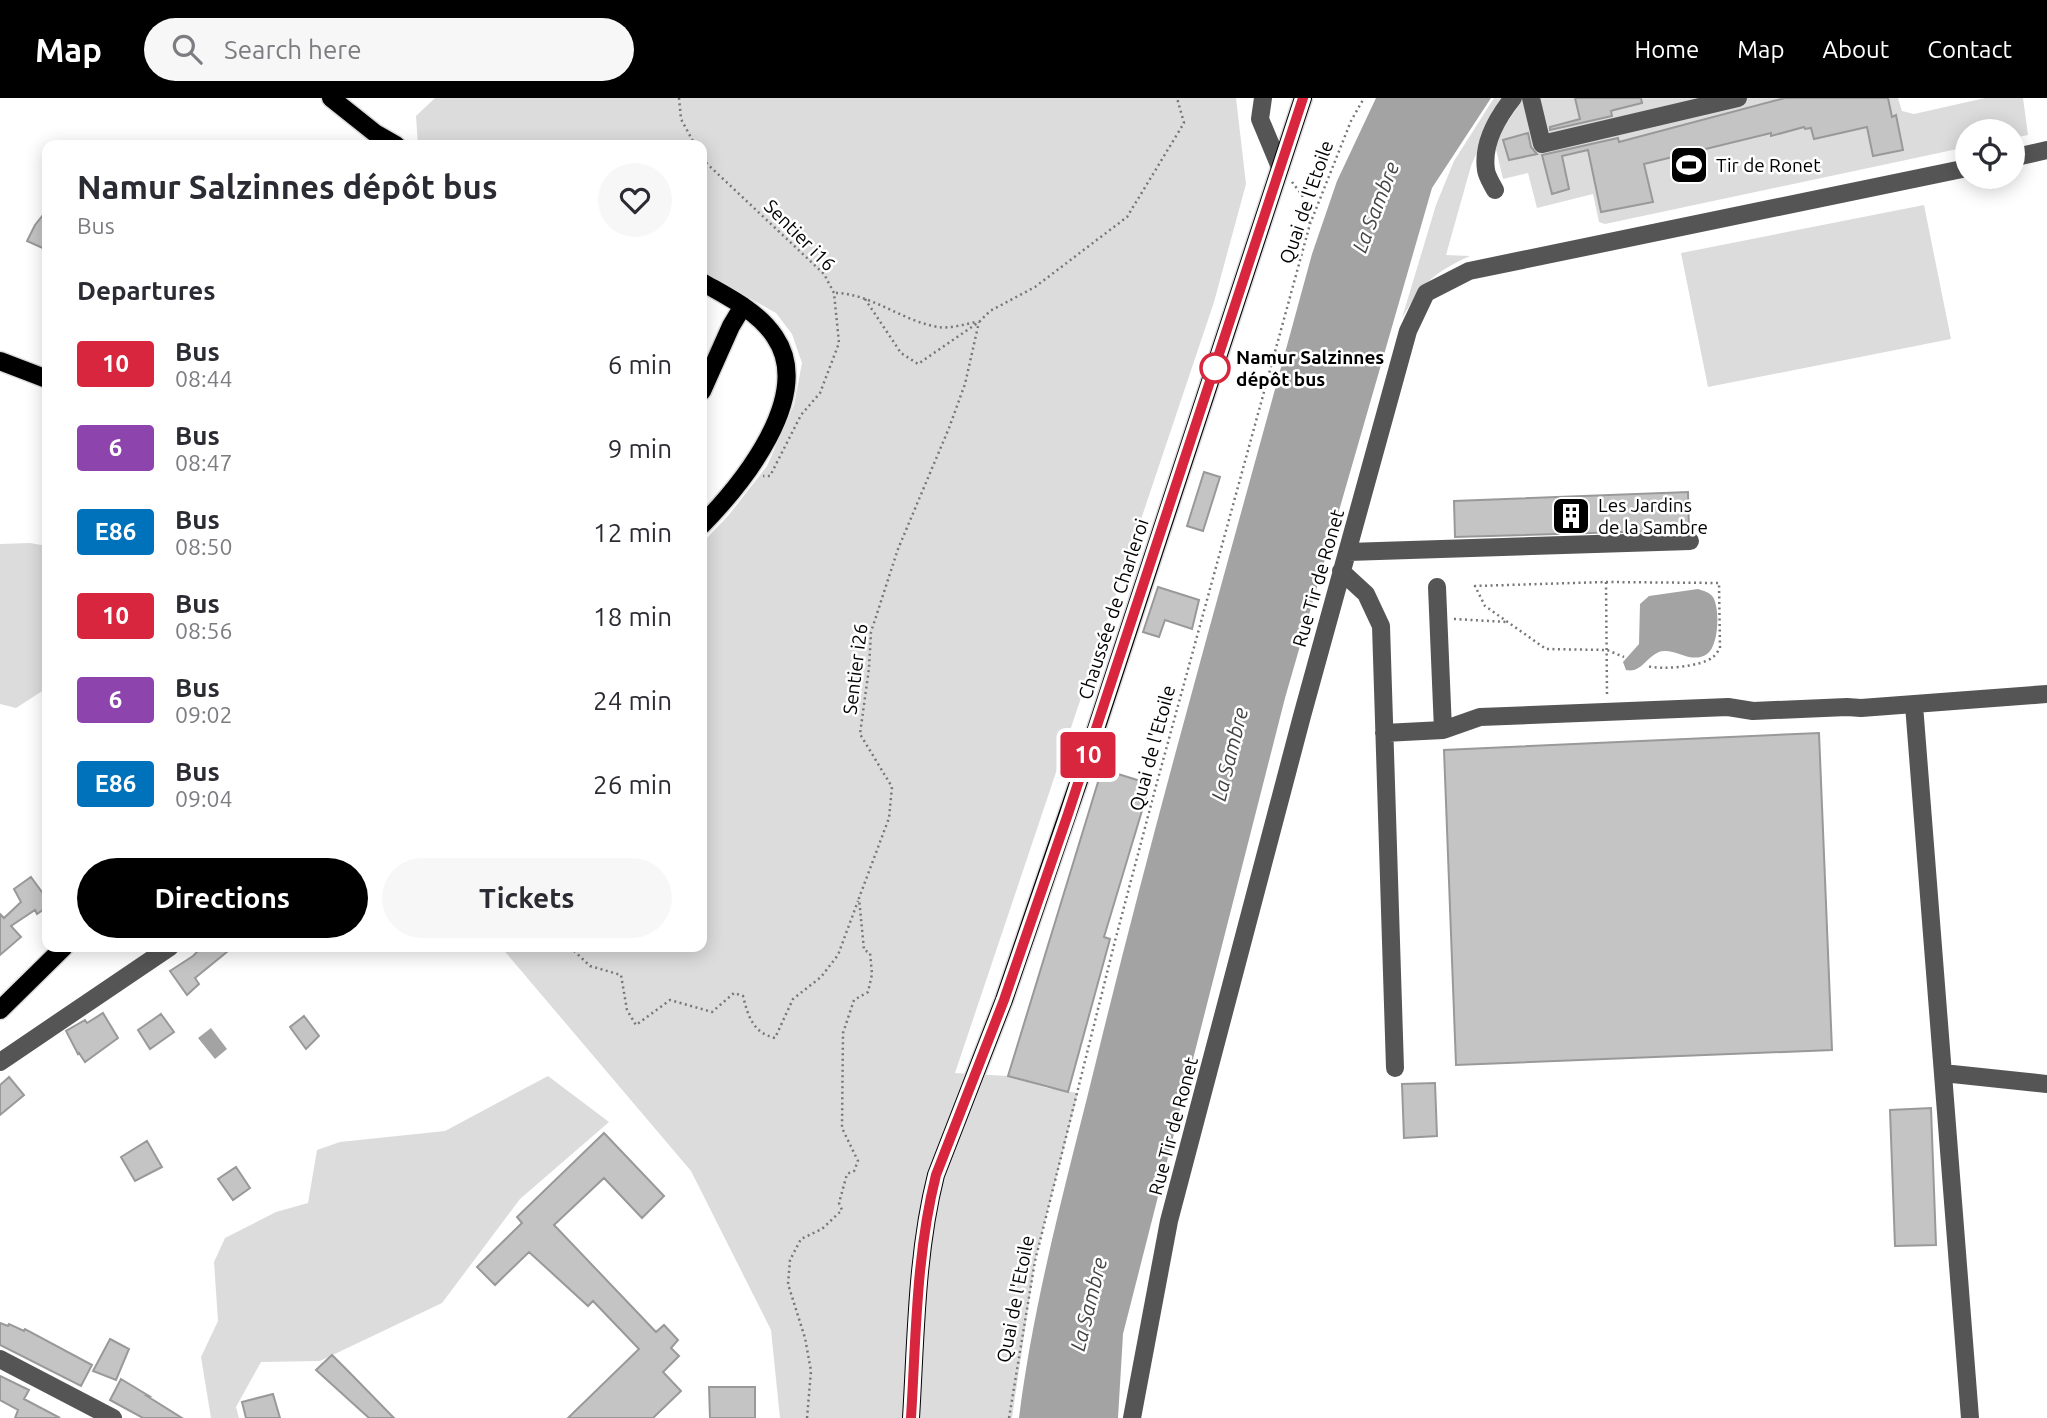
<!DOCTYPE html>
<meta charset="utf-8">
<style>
:root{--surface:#fff;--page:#f7f7f7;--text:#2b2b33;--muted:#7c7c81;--accent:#000}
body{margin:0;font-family:Ubuntu,sans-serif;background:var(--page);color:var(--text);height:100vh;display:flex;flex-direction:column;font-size:26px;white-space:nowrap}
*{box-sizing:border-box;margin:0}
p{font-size:23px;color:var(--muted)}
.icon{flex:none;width:38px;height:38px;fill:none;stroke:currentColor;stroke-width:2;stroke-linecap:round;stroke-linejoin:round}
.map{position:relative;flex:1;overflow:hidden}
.details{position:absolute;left:42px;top:42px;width:665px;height:812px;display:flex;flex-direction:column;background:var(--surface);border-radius:14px;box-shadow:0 4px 18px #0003}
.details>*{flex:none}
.badge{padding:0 14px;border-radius:5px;font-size:24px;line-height:46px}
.tools{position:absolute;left:1955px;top:21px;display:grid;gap:14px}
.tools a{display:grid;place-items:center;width:70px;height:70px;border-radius:50%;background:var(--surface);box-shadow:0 4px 18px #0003;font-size:35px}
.map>.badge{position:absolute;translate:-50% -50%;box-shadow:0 0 0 4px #fff}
h2{padding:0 35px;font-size:26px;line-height:63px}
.round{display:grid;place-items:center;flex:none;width:74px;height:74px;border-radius:37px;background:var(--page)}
.overview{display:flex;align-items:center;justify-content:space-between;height:119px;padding:0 35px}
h1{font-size:33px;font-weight:700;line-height:52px}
.button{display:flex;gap:14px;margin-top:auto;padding:14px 35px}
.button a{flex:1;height:80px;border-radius:42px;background:var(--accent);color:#fff;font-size:28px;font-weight:700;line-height:80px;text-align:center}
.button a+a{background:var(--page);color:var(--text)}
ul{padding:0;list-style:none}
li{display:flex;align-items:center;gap:21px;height:84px;padding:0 35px}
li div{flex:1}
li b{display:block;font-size:26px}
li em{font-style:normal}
li .badge{min-width:77px;font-weight:700;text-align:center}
header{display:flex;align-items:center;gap:42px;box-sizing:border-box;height:98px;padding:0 35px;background:var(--accent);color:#fff}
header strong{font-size:33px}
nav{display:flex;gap:38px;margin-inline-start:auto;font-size:24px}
.search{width:490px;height:63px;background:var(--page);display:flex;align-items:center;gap:18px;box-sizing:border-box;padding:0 24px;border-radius:38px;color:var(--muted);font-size:26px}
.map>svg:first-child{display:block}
</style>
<header>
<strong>Map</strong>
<div class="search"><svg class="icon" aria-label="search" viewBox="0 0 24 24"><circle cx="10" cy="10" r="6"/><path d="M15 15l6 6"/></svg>Search here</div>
<nav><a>Home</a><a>Map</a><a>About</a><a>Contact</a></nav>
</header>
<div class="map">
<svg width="2047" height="1320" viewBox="0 0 2047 1320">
<rect width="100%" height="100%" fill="#fff"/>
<path fill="#dcdcdc" d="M435,0H1236L1246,86L1214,204L955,975L1008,978L1047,990L1078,995L1035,1163L1012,1320H780L771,1232L691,1073L501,849H702V445L728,418L767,368L794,307L802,265L792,236L776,215L702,174V47H418L416,18Z
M1494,0H1505L1488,28L1471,68L1446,157L1470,158C1433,175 1423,185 1402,220L1436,107L1454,63Z
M1524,0H1898L1902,13L1914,16L1985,0H2023L2028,37L2013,40L2012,33H1967V49L1605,126L1599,124L1593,96L1537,110L1528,75L1503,81L1494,43Z
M1924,107L1951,241L1708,289L1681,155Z
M30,445L47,448V590L16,610L0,606V446Z
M548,978L609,1024L520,1101L442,1205L320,1263L261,1264L236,1309L239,1320H211L201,1259L218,1223L214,1164L225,1140L276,1114L308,1105L317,1052L340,1044L445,1033Z"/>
<path fill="#a3a3a3" d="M1376,0H1491L1432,90L1285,600L1123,1236L1118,1320H1019C1035,1192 1071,1068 1101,943C1166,679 1241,418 1312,156L1337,83Z
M1698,491C1704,493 1709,494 1713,499C1720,510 1719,548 1707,556C1693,566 1677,552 1664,553C1648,554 1643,576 1626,572L1623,564L1639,546L1640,506L1649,498Z
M211,930L227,951L215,961L198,940Z"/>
<path fill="#c4c4c4" stroke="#999" stroke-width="2" d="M1575,0H1641L1642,5L1614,12L1611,13L1612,18L1550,32V29L1580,21Z
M1785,0H1888L1892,19L1896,17L1903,52L1873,58L1867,29L1814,41L1811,30L1805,31L1804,29L1771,38V35L1644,66L1653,104L1601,114L1588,52L1562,58L1569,91L1552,96L1542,57L1618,40L1619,44Z
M1528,35L1531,49L1537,56L1509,62L1503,42Z
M47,112V152L27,143L35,127Z
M1204,374L1220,379L1203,433L1187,428Z
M1688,394L1689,432L1455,439L1454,403Z
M1158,489L1199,502L1192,531L1165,522L1159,539L1143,534Z
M1819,635L1832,952L1456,967L1444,652Z
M1102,671L1150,686L1104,839L1110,841L1068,994L1008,978Z
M31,779L47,801V809L37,816L35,812L11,828L21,839L0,857V816L4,820L21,804L14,791Z
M202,849H233L195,880L199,886L187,897L170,873L193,858Z
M103,915L118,940L85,964L79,955L78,956L66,933L85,922L87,925Z
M161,916L174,934L150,951L138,932Z
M304,918L319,938L306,951L290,929Z
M9,979L24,997L0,1017V987Z
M1435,985L1437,1038L1404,1040L1402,986Z
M1931,1010L1936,1147L1895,1148L1890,1012Z
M604,1035L664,1098L642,1120L604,1080L554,1127L656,1234L664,1227L678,1242L671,1250L679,1258L663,1274L681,1293L653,1320H568L639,1251L593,1203L588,1208L529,1154L495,1187L477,1169L522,1125L517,1119Z
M147,1043L162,1069L135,1083L121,1059Z
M236,1069L250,1090L233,1102L218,1081Z
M0,1225L8,1228L9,1226L24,1233L25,1231L92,1267L81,1288L0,1247Z
M110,1241L129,1251L116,1282L93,1273Z
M332,1257L349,1274L394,1320H369L316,1272Z
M0,1278L29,1292L24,1301L60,1320H15L18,1312L0,1302Z
M121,1281L149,1298H147L182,1320H143L110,1302Z
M709,1289H755V1320H710Z
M273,1296L280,1320H246L242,1304Z"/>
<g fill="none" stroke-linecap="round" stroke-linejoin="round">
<defs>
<path id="major" d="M331,0L375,35L396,47
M702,184C728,199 758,213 775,239C815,298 741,387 702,427
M0,263L47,281
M702,293L731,228L743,208
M0,912L64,849
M911,1320C916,1240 916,1156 936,1077L1004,902L1084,668L1303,0"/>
</defs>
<use href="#major" stroke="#dbdbdb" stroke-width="21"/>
<path stroke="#777" stroke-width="2.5" stroke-dasharray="2 3.5" stroke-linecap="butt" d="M679,0L681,21L695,47
M702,61L824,176L834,195L839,245L820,295L801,317L770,378H763
M1292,84L1302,97L1310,126
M836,195C872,196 902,223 938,229C950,231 965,226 976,224
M865,201L901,255L918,266L979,224L990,213L1035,189L1127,119L1184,25L1177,0
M1606,484L1719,485L1720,550C1718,553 1716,557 1713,559C1701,569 1661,572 1647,568
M1454,521L1507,524
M1607,596L1606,484L1475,488L1485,508L1546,551L1607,552L1624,559
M570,849L590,868L621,877L627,912L636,927L670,902L712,914L734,895L743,898C748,918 753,935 775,940L793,901L821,879L838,857L858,803
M807,1320L811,1273L805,1240L788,1186L790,1162L801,1141L822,1131L842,1112L839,1105L847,1076L854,1073L858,1063L842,1030L843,935L854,902L868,894L872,876L870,855L864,852L859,800L889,720L892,689L860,636L869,570L871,534L898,451L949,330L965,286L979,224
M1009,1320L1035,1163L1115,843L1156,688L1310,126L1351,23L1364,0"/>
<path stroke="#555" stroke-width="18" d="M1263,0L1260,21L1280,69
M1531,0L1542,46L1738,0
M2012,60L2047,52
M1495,92C1492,86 1487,79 1486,72C1482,45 1497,20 1513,0
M1348,454L1690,443
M1341,473L1366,496L1381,528L1395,970
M1437,489L1443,632
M1914,607L1970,1320
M1384,635L1443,632L1480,619L1728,609L1753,613L1847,609L1861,610L2047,596
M0,964L170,849
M1943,975L2047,986
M0,1261L113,1320
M1132,1320L1169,1123L1302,618L1408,233L1426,195L1469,173L1967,70"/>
<use href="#major" stroke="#000" stroke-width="18"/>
</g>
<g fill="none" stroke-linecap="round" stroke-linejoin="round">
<defs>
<path id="line" d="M911,1320C916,1240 916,1156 936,1077L1004,902L1068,716L1303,0"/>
</defs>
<use href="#line" stroke="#fff" stroke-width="16"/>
<use href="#line" stroke="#d7263d" stroke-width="10"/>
</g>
<defs>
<symbol id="stadium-square" viewBox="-11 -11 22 22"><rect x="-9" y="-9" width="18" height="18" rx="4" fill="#000" stroke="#fff"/><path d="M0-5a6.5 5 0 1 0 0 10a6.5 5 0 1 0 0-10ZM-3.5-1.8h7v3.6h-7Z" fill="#fff"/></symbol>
<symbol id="building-square" viewBox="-11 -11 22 22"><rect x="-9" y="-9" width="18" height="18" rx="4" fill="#000" stroke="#fff"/><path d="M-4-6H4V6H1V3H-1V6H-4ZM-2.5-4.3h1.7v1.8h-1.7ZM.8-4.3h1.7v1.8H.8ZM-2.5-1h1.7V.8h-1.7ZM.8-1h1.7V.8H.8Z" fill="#fff"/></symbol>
</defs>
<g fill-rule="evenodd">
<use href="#stadium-square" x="1667" y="45" width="44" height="44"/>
<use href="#building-square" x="1549" y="396" width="44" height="44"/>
</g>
<circle fill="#fff" stroke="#d7263d" stroke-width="3.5" cx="1215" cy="270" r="14"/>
<g text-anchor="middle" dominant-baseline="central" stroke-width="5" stroke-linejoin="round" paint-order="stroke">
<g font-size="19" fill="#000" stroke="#fff" text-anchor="start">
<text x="1716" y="67">Tir de Ronet</text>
<text x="1598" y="407">Les Jardins<tspan x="1598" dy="22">de la Sambre</tspan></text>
</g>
<g font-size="19" fill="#000" stroke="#fff">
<text transform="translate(1306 104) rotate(-71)">Quai de l'Etoile</text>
<text transform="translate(800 137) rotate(45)">Sentier i16</text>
<text transform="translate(1318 480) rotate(-74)">Rue Tir de Ronet</text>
<text transform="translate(1113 511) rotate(-72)">Chaussée de Charleroi</text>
<text transform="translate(855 571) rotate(-83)">Sentier i26</text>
<text transform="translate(1152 650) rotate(-75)">Quai de l'Etoile</text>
<text transform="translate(1173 1028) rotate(-75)">Rue Tir de Ronet</text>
<text transform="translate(1015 1201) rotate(-79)">Quai de l'Etoile</text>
</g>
<g font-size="19" font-weight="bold" fill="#000" stroke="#fff" text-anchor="start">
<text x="1236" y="259">Namur Salzinnes<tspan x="1236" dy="22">dépôt bus</tspan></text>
</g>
<g font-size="21" font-style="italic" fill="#444" stroke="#fff">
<text transform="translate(1375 109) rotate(-69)">La Sambre</text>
<text transform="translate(1229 656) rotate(-76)">La Sambre</text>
<text transform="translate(1088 1206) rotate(-76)">La Sambre</text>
</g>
</g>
</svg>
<div class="tools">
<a><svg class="icon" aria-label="locate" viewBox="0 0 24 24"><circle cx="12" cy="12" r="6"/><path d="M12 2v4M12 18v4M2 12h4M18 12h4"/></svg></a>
</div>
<b class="badge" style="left:1088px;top:657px;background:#d7263d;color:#fff">10</b>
<section class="details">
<div class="overview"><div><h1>Namur Salzinnes dépôt bus</h1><p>Bus</p></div><a class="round"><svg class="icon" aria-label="heart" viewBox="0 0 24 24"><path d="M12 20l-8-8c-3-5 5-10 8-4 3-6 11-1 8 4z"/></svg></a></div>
<h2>Departures</h2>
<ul>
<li><span class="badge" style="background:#d7263d;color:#fff">10</span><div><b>Bus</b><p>08:44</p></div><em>6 min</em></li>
<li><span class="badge" style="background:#8e44ad;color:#fff">6</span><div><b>Bus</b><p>08:47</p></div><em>9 min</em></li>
<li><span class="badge" style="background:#0072bc;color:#fff">E86</span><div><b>Bus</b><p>08:50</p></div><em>12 min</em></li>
<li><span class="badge" style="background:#d7263d;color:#fff">10</span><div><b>Bus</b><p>08:56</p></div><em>18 min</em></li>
<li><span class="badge" style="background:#8e44ad;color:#fff">6</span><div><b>Bus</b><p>09:02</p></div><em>24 min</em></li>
<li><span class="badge" style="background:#0072bc;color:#fff">E86</span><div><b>Bus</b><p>09:04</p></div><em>26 min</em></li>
</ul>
<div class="button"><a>Directions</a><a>Tickets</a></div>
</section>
</div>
